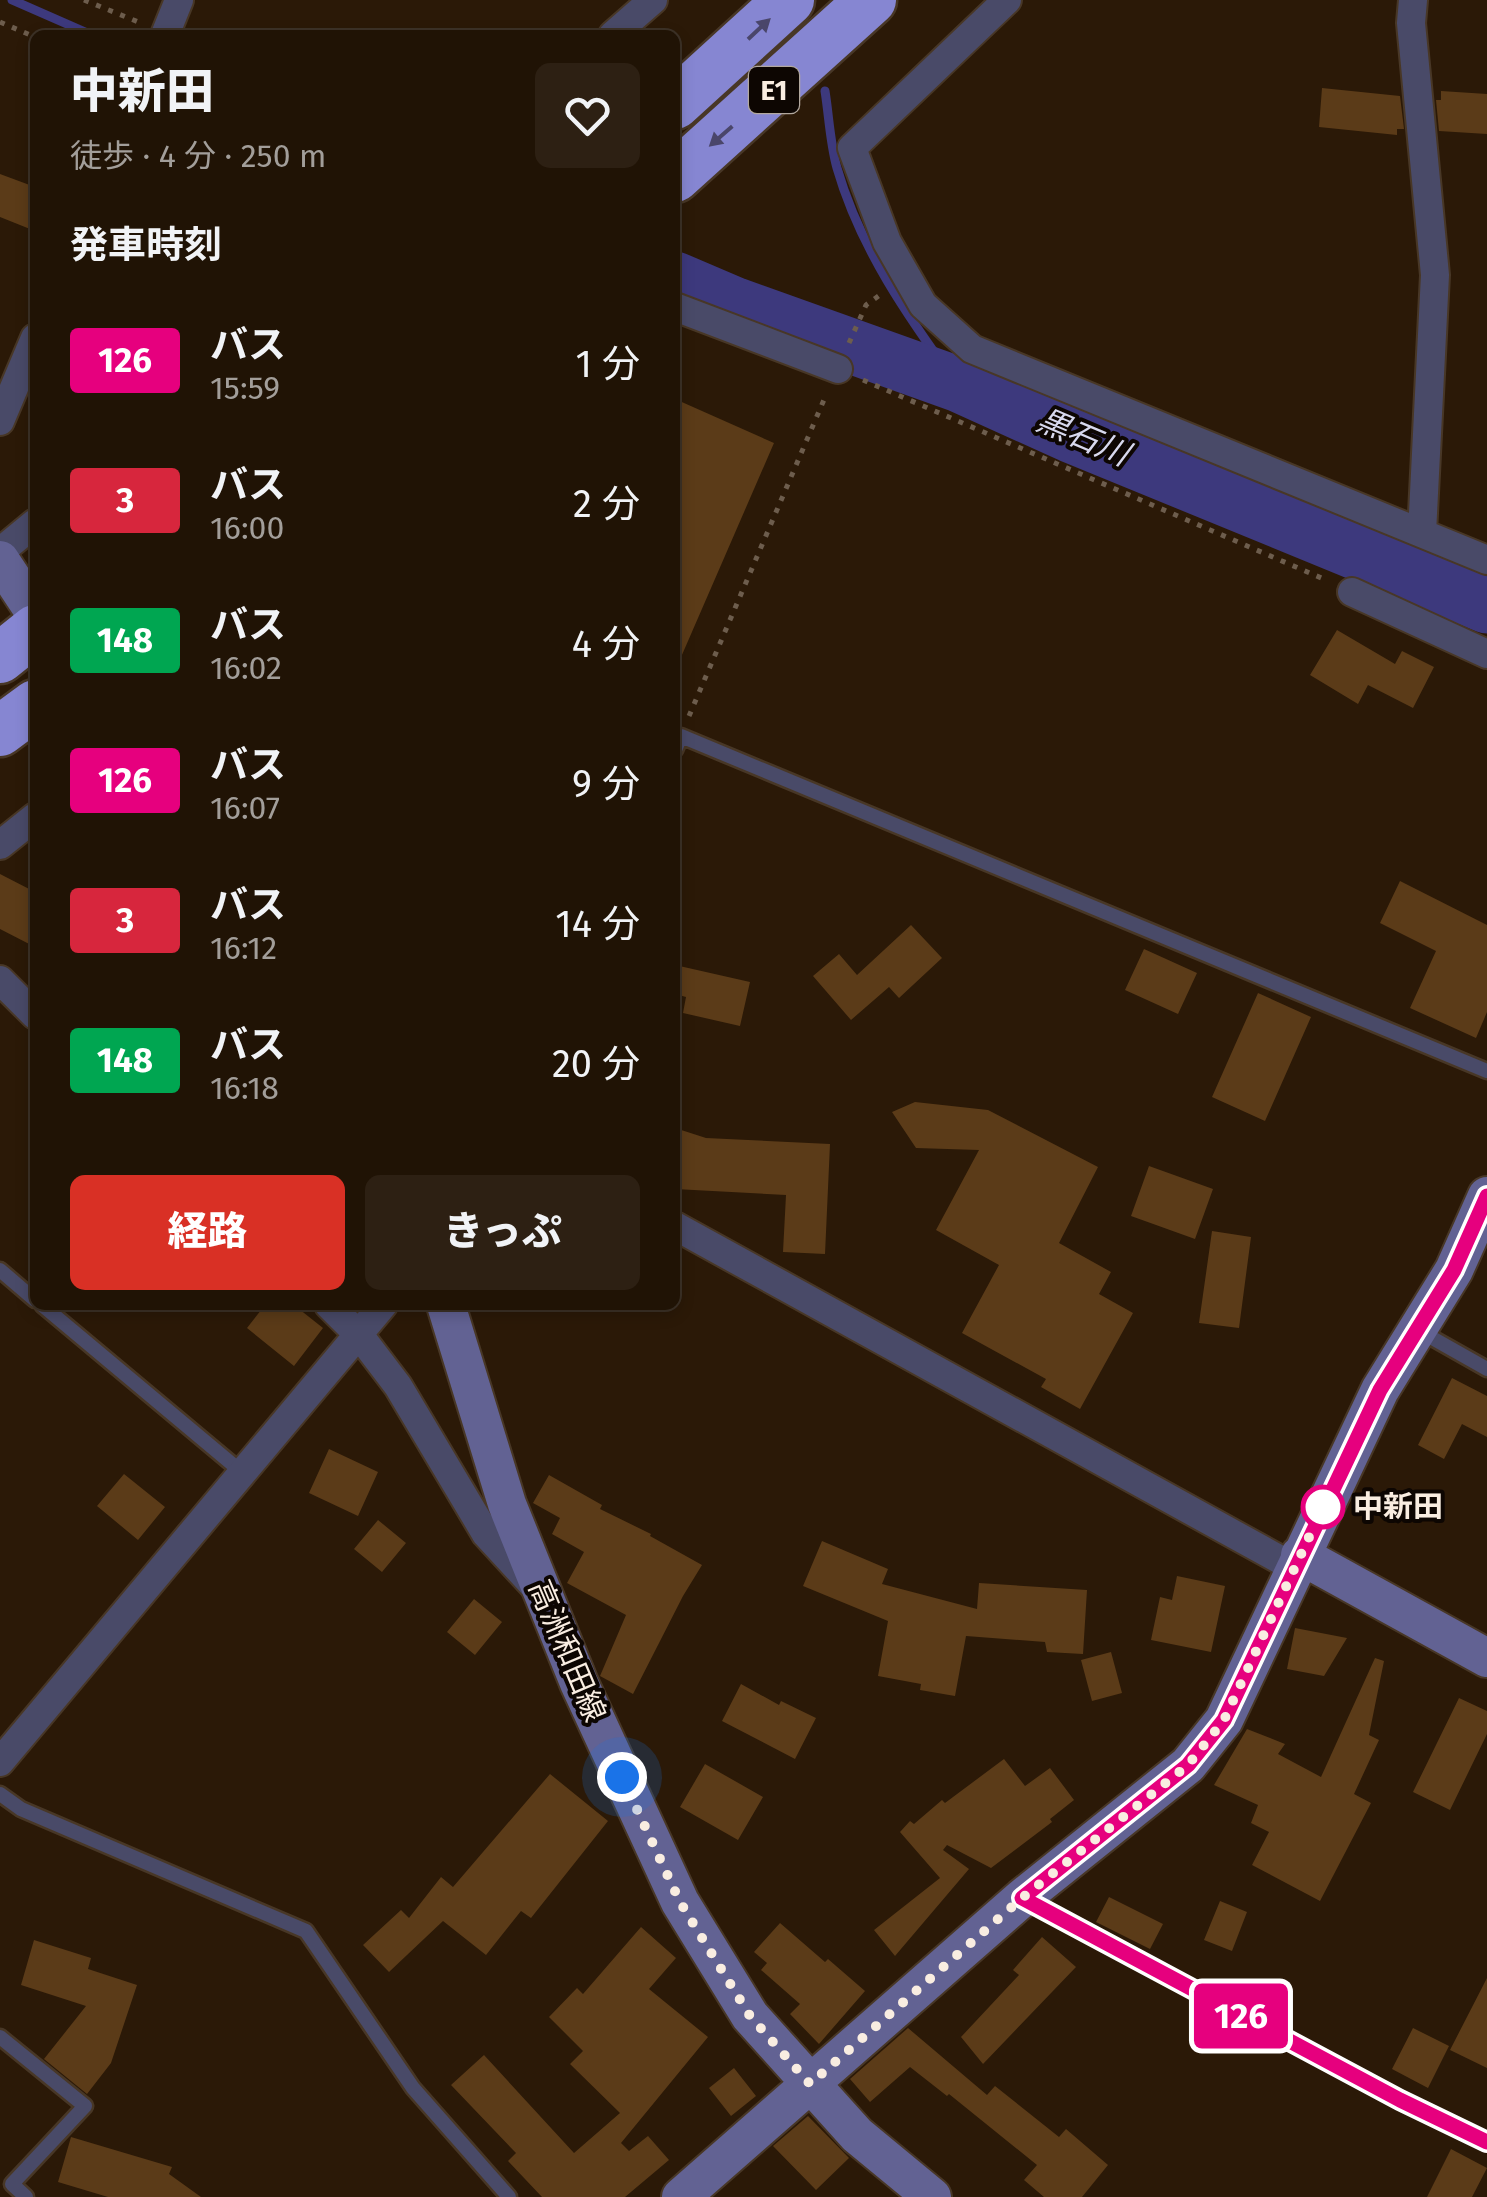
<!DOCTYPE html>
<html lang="ja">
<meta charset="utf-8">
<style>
:root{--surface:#201305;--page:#2d2013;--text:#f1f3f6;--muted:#a29e9a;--line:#3d3227;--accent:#d93025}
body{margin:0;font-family:"Fira Sans","Noto Sans JP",sans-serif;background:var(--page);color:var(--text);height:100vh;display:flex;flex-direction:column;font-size:38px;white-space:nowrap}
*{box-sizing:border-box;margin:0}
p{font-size:32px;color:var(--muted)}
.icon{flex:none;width:55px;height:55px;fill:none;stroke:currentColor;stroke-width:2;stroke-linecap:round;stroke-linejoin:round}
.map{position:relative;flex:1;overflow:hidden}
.side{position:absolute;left:30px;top:30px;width:650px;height:1280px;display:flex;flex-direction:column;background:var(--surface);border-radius:15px;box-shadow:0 5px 15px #0003,0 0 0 2px var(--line)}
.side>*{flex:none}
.badge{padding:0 20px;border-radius:8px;font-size:35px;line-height:65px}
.you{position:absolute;width:50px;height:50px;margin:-25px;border:8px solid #fff;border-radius:50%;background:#1a73e8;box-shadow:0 0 0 15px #1a73e833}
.map>.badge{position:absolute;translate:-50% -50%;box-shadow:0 0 0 5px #fff}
h2{padding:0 40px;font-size:38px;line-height:90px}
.round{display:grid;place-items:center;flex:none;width:105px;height:105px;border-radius:15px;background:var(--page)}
.head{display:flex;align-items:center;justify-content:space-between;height:170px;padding:0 40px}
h1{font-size:48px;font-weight:800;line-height:75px}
.button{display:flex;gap:20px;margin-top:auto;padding:20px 40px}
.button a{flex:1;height:115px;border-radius:15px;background:var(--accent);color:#fff;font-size:40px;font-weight:800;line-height:115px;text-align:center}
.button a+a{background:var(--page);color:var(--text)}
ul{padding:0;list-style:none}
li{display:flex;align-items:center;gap:30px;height:140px;padding:0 40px}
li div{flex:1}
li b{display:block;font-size:38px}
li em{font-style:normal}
li .badge{min-width:110px;font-weight:700;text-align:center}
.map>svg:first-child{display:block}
</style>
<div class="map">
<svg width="1487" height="2197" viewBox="0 0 1487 2197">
<rect width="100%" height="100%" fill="#2b1907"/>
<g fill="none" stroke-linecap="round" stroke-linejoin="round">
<path stroke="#3d397d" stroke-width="9" d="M12,0L92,35
M825,91C829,116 830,143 837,168C860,248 908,317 957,384"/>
<path stroke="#3d397d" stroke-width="55" d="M675,279L736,305L957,384L1070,435L1487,606"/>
</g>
<path fill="#5b3b18" d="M1322,88L1400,96L1404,129H1397V135L1319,127Z
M1441,91L1487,94V134L1439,131L1436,100H1441Z
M0,174L35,187V231L0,217Z
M675,399L774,443L675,671Z
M1337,630L1395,664L1402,651L1434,667L1413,708L1368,685L1358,704L1310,675Z
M0,874L35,892V947L0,929Z
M1400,881L1487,925V1012L1476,1038L1410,1008L1436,951L1380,923Z
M911,925L942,958L899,998L889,987L851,1020L813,976L839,954L857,975Z
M1144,949L1197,973L1178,1014L1125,990Z
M675,965L750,982L740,1026L683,1013L686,997L675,994Z
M1258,993L1311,1017L1265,1121L1212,1097Z
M915,1102L988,1110L1098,1167L1059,1243L1111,1272L1099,1294L1133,1313L1080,1409L1041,1387L1046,1379L962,1333L999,1265L936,1230L979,1150L916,1148L892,1112Z
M675,1128L706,1138L830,1144L825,1254L783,1252L786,1195L675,1189Z
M1149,1166L1213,1189L1195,1239L1131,1216Z
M1212,1231L1251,1237L1239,1328L1199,1323Z
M265,1305H294L323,1328L294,1366L247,1328Z
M1452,1378L1487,1396V1437L1462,1424L1444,1459L1418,1445Z
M329,1449L378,1472L358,1516L309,1493Z
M124,1474L165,1507L138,1540L97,1506Z
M549,1475L602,1505L600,1509L651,1534L650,1536L702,1565L683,1596L633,1694L600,1676L626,1615L567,1583L584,1552L552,1534L560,1518L533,1503Z
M378,1520L406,1543L382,1572L354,1549Z
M822,1541L888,1569L882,1584L977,1609L979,1583L1087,1590L1083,1654L1047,1652L1045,1642L966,1636L955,1696L920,1690L921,1684L878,1676L888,1621L803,1586Z
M1177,1576L1225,1586L1211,1652L1151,1640L1160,1597L1172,1600Z
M474,1599L502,1622L475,1655L447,1632Z
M1295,1628L1347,1638L1324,1676L1287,1669Z
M1111,1652L1122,1693L1092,1701L1081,1660Z
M1375,1658L1384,1661L1369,1735L1379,1740L1354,1794L1371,1803L1320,1901L1252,1865L1269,1832L1251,1823L1258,1805L1214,1785L1247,1729L1285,1744L1278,1754L1321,1777Z
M741,1684L779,1705L781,1701L816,1718L795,1759L722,1721Z
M1459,1698L1487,1711V1734L1450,1810L1413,1792Z
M1004,1759L1025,1786L1050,1768L1074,1800L1050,1819L1052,1822L991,1868L947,1845L943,1850L969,1869L895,1956L874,1930L940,1878L900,1832L910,1821L914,1824L942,1800L945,1803Z
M705,1764L763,1797L738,1840L680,1807Z
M550,1774L608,1821L531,1918L521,1911L486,1955L443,1921L389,1972L363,1945L401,1910L409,1918L441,1877L453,1887Z
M1109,1897L1163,1924L1150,1949L1096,1922Z
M1220,1901L1247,1912L1232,1951L1204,1940Z
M780,1923L825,1962L828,1959L865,1991L819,2044L790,2014L800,2004L761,1970L767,1963L754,1952Z
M641,1927L676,1958L649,1989L708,2037L621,2143L629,2151L648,2136L669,2160L625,2197H542L508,2161L516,2153L451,2085L484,2055L574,2153L620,2113L570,2064L583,2051L549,2017L577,1988L583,1994Z
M1042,1937L1076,1967L983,2064L961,2037L1019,1975L1013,1970Z
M34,1940L91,1958L88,1969L137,1985L111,2063L87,2094L44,2059L86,2006L21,1985Z
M1487,1978V2068L1450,2050Z
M908,2028L987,2095L995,2086L1059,2137L1066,2129L1108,2165L1082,2197H1044L1024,2180L1037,2165L949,2094L947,2096L910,2067L870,2102L850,2079Z
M1413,2028L1449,2046L1428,2088L1392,2069Z
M734,2068L756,2096L731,2116L709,2088Z
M808,2116L849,2158L816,2190L773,2146Z
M71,2137L172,2167L169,2174L201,2197H108L58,2182Z
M1451,2149L1487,2168L1472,2197H1427Z"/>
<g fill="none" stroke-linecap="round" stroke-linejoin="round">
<defs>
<path id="lane" d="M675,750L681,736L1487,1071
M0,1270L35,1300
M42,1305L244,1474
M1418,1330L1487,1369
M0,1794L21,1809L306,1931L413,2088L509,2197
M1023,1899L1400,2101L1487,2143
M0,2037L85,2106L12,2184L26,2197"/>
<path id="street" d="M1007,0L852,148L887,242L923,305L972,349L1487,560
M1413,0L1411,23L1435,275L1422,533
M165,35L179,0
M613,35L653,0
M675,307L838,369
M0,421L35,338
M0,552L35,523
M1352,592L1487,654
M0,845L35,817
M0,980L35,1015
M675,1226L1295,1568
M329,1305L360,1336L398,1386L486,1534L533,1585
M0,1762L383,1305"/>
<path id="secondary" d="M0,560L35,613
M446,1305L507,1504L579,1683L680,1902L750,2016L857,2135L932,2197
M1300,1555L1487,1658
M681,2197L1022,1898L1188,1765L1224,1720L1380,1390L1454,1270L1487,1196"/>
<path id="highway" d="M675,104L789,0
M675,177L871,0
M0,658L35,630
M0,731L35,705"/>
</defs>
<use href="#lane" stroke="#483726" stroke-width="19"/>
<use href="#street" stroke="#483726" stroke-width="32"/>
<use href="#secondary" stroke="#483726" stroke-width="42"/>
<use href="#highway" stroke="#483726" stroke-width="55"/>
<path stroke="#6d5d4d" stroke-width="5" stroke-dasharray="5 8" stroke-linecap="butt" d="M84,0L141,23
M0,22L35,37
M849,343L866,305L884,292
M863,380L1326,580
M689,716L826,395"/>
<use href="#lane" stroke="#494a68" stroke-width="14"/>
<use href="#street" stroke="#494a68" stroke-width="28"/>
<use href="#secondary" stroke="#626293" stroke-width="38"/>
<use href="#highway" stroke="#8686d2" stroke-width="50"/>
</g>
<defs><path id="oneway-solid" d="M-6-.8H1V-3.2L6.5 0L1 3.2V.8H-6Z" transform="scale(2.5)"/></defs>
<g fill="#4a466a">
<use href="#oneway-solid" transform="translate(759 29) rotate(-43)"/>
<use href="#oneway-solid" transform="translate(721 136) rotate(139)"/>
</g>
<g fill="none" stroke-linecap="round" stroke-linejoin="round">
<defs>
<path id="line" d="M1487,1196L1454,1270L1380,1390L1224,1720L1188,1765L1022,1898L1400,2100L1487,2142"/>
</defs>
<use href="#line" stroke="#fff" stroke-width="22"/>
<use href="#line" stroke="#e6007e" stroke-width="15"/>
<path stroke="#f9ede1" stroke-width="10" stroke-dasharray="0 18" d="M622,1777L680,1902L750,2016L810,2084L1022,1898L1188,1765L1224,1720L1323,1507"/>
</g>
<circle fill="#fff" stroke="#e6007e" stroke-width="5" cx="1323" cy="1507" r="20"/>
<g text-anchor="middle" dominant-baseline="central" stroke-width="8" stroke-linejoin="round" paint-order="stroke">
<rect fill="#0d0602" stroke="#b2a89e" stroke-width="2.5" x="749" y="67" width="50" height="46" rx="8"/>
<g font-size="28" font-weight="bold" fill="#f9ede1">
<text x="774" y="90">E1</text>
</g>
<g font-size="30" font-weight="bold" fill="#f9ede1" stroke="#0d0602" text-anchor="start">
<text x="1353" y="1507">中新田</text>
</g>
<g font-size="30" fill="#f9ede1" stroke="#0d0602">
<text transform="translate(567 1651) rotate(67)">高洲和田線</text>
</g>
<g font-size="32" font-style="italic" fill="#d7d8ed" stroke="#0d0602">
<text transform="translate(1083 437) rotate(23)">黒石川</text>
</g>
</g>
</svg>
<div class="you" style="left:622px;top:1777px"></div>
<b class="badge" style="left:1241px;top:2016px;background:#e6007e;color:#fff">126</b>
<section class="side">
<div class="head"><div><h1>中新田</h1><p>徒歩 · 4 分 · 250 m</p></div><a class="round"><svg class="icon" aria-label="heart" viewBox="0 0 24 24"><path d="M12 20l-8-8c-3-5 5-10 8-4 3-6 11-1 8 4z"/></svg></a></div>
<h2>発車時刻</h2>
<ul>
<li><span class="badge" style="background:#e6007e;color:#fff">126</span><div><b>バス</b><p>15:59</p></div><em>1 分</em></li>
<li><span class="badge" style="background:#d7263d;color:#fff">3</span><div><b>バス</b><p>16:00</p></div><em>2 分</em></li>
<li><span class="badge" style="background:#00a651;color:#fff">148</span><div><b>バス</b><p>16:02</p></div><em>4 分</em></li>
<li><span class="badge" style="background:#e6007e;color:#fff">126</span><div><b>バス</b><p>16:07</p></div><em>9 分</em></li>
<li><span class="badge" style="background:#d7263d;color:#fff">3</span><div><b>バス</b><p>16:12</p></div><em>14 分</em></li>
<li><span class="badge" style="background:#00a651;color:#fff">148</span><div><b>バス</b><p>16:18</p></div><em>20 分</em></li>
</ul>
<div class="button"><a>経路</a><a>きっぷ</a></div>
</section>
</div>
